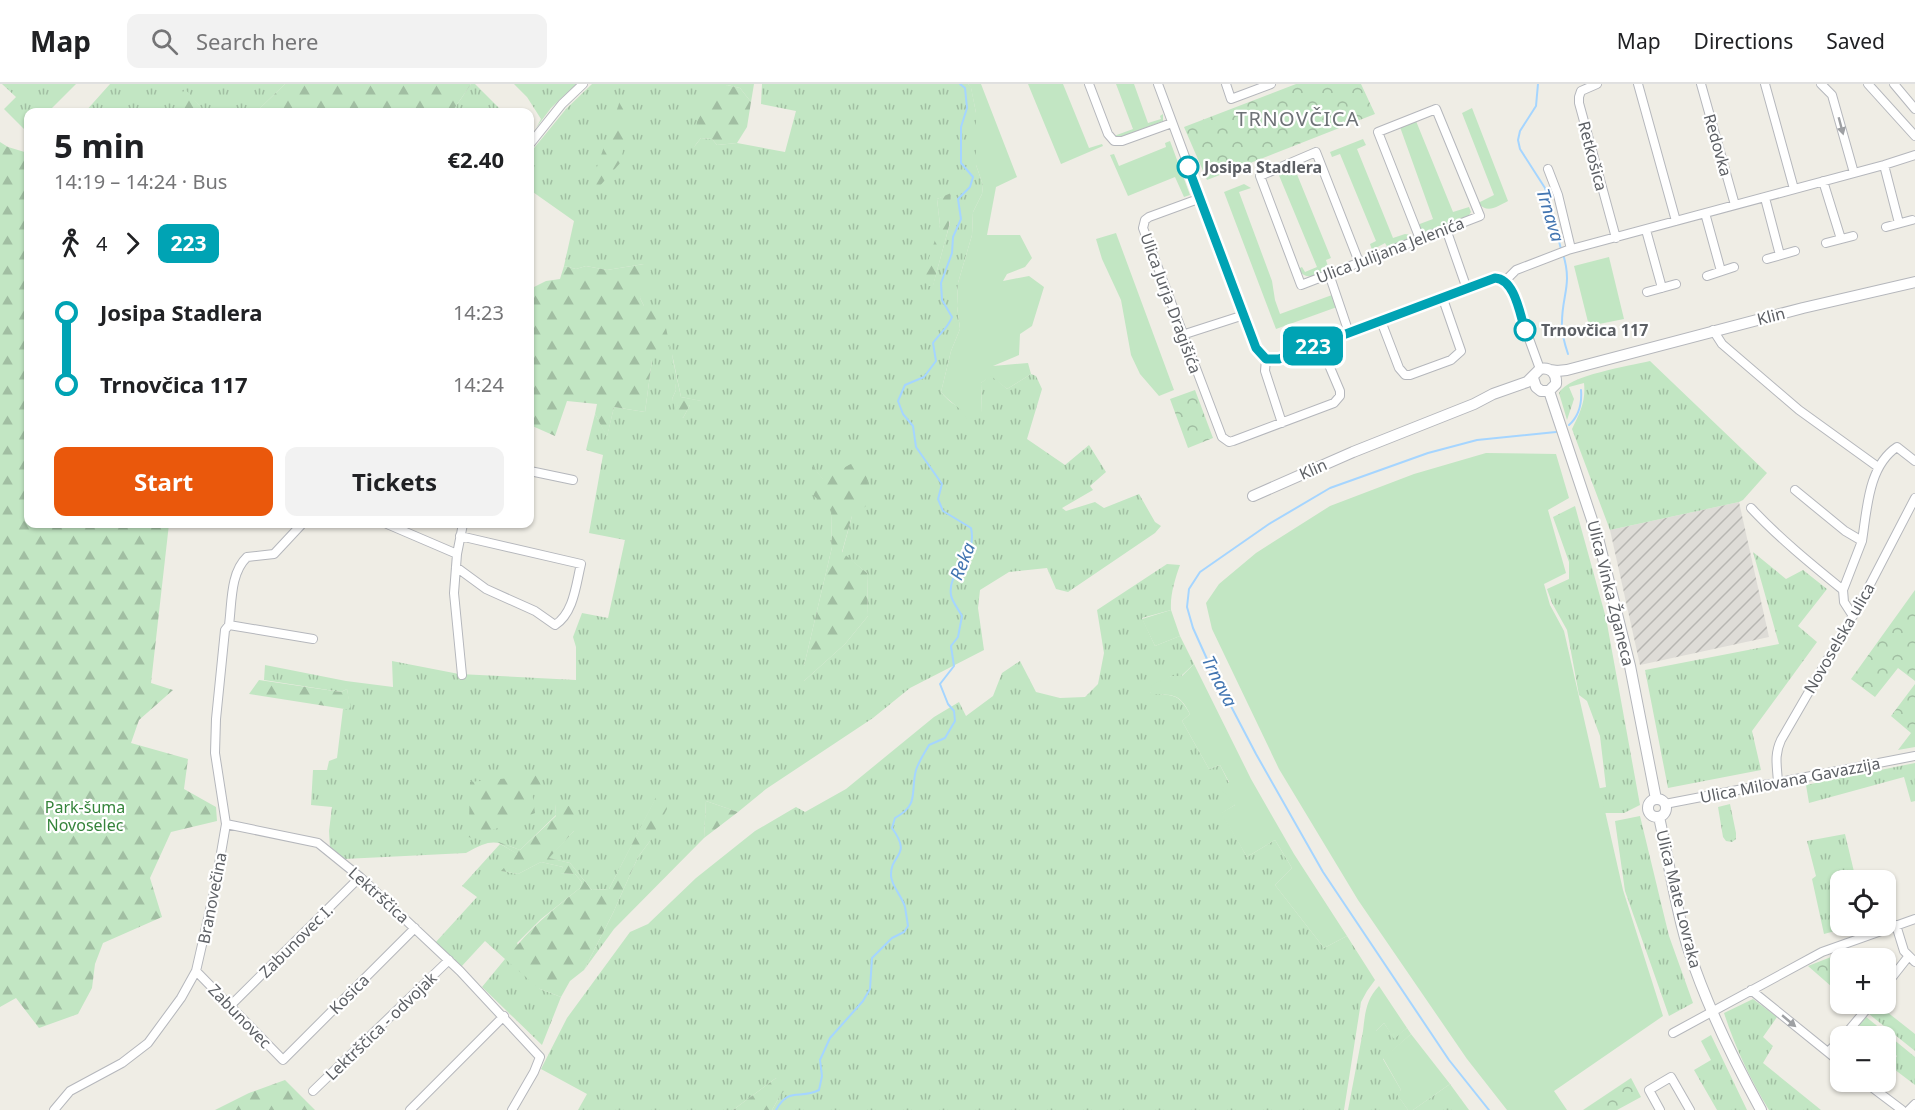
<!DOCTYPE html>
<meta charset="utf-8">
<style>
:root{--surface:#fff;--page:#f2f2f2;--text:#202124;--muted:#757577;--line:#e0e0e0;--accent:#ea580c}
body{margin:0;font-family:"Noto Sans",sans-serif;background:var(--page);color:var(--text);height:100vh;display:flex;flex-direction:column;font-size:22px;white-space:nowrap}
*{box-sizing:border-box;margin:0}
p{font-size:20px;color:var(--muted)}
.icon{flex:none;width:33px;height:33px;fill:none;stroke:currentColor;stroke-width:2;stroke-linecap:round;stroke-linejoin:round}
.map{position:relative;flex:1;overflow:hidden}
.sheet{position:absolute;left:24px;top:24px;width:510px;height:420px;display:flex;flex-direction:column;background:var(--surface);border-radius:12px;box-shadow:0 2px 4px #0004}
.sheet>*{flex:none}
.badge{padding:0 12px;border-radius:9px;font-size:21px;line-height:39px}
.controls{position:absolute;left:1830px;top:786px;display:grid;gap:12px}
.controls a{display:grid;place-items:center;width:66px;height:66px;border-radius:12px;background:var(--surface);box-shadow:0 2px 4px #0004;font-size:30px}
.map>.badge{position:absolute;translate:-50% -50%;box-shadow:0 0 0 3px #fff}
.legs{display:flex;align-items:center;gap:9px;height:66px;padding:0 30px;font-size:20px}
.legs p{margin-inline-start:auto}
.summary{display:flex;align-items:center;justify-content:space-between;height:102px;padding:0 30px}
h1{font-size:33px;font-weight:700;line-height:45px}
.button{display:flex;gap:12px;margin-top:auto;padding:12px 30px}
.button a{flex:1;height:69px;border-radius:12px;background:var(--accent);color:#fff;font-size:24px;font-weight:700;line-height:69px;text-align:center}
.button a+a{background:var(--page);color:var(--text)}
ul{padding:0 30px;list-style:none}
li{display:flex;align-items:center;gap:21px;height:72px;font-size:22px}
li i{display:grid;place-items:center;width:9px;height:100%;margin:0 8px;background:currentColor}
li i::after{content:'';width:15px;height:15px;margin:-8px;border:4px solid;border-radius:50%;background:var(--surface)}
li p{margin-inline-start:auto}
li:first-child i{background:linear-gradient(#0000 50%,currentColor 0)}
li:last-child i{background:linear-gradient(currentColor 50%,#0000 0)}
header{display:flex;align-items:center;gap:36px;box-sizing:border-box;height:84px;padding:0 30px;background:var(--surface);border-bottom:2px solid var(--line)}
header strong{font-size:28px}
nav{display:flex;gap:33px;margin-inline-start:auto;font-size:21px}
.search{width:420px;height:54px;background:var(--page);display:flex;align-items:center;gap:15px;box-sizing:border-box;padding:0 21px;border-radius:12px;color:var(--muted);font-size:22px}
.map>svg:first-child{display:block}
</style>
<header>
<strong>Map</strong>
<div class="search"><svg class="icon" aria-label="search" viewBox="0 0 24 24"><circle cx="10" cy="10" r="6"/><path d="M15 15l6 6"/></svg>Search here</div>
<nav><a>Map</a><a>Directions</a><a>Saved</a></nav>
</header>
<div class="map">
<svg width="1915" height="1026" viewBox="0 0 1915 1026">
<defs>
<pattern id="industrial-furrows" width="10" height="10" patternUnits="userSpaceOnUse" patternTransform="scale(1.5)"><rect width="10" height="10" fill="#dedcd7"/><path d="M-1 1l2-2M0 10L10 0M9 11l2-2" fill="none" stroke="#b7b6b2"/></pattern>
<pattern id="grass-tufts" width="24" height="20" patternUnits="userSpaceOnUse" patternTransform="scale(1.5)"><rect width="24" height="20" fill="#c2e6c3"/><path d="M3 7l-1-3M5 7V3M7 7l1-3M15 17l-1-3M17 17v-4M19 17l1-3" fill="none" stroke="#a1bea2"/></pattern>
<pattern id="forest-firs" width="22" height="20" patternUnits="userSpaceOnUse" patternTransform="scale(1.5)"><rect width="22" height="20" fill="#c2e6c3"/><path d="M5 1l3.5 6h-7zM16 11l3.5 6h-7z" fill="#a1bea2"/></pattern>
<pattern id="park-crowns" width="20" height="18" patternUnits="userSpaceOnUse" patternTransform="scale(1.5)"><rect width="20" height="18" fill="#c2e6c3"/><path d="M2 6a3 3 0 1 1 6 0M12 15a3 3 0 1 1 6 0" fill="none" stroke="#a1bea2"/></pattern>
</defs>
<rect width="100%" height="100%" fill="#efede5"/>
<path fill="url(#industrial-furrows)" d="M1739,418L1769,553L1640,581L1610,446Z"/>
<path fill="url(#grass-tufts)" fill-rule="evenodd" d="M2,0H76L48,28H28V49L4,25L16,13Z
M110,0H285L256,28H205L185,6L176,28H85Z
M471,0H475L503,28H452Z
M514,0H576L551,24L536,44L541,35L527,13Z
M592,0H754L751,18L740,4L727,1L694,63L701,54L712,55L717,61L737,59L785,68L796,27L761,20L762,0H968L971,3L976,29V81L983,101L982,110L973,128L972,151L958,199L957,222L960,245L951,267L941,308C953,323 964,326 982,329L981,299L991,291L1007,305L1031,290L1036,292L1042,305L1027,355L1065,381L1089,361L1106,388L1090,402L1093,406L1062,424L1066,427L1095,418L1104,424L1139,410L1155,438L1161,442L1155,449L1068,508L1056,505L1047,484L1009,488L980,506L978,524L984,566L910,604L873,634L766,705L738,728L706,717L704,754L614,845L584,886L613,829L638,773L650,757L656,714L609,805L592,806L570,779L548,774L574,747L555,720L556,731L520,766C494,756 491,755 466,769L344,775L330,764L329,747L332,723L311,721L313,686H327L329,677L337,674L343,625H350L347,605L341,608L264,596L265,581L346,597L393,603L392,577L459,590L576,596V563L573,553L582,529L608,534L625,456L589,449L603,371L586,366L595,330L607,352L614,323L645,328L652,276L644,222L640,214L644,180L607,186L586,182L576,185L564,182L574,137L530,106V69L566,25ZM951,110L948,132L950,139L933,201L937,155L940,141L937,115ZM672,270L681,313L701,317L690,321L683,334L672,315L676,306ZM813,383L852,432L842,469L867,489L868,532L845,560L804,597V582L832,463L831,427Z
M1650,277L1767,389L1743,416L1739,418L1610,446L1572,345C1580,329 1586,317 1584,299L1569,303L1574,315L1567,336L1559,309C1568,291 1630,282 1650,277Z
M1575,422L1606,534L1640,721L1624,729H1595L1585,707L1606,703L1600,652L1587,617L1579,611L1567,546L1552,519L1547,505L1569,495V478L1553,433Z
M1753,468L1786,495L1803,486L1827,505L1798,542L1817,558L1752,647L1761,686L1668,704L1645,586L1779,560Z
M1167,480L1180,481C1175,495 1170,511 1171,526L1142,534L1155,562L1180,552L1194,580L1181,592H1171L1150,609C1173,612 1178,608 1190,630L1182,637L1209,685L1220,681L1229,699L1235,721L1222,729L1247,773L1275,756L1292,784L1275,801L1324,864L1347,852L1375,896L1367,907L1361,918L1344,1026H772L781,1010L776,994L733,1026H578L587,1010L541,985L567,934L630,848L648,840L696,794L755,747L796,723L805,728L846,705L934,633L959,618L966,632L993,612L1002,589L1020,577L1036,608L1060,614L1085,613L1098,600L1104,569L1097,526Z
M1915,679V717L1911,718L1904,693L1809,719L1806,701Z
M1730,720L1736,749V755L1732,758L1726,757L1723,753L1718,723Z
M1640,732L1669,852L1693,919L1669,932L1625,807L1615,737Z
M1845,750L1856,796H1840V842H1854L1824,850L1812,795L1816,792L1807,757Z
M500,760L518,770L502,787L518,790L541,778L563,783L560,789L575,790L582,798L580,804L541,835L517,859L540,905L561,913L542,961L482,903L505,875L485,857L461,883L435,859L477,813L462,802Z
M1753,915L1777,933L1763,953L1773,962L1763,979L1821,1026H1769C1750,995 1735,963 1724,929Z
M1877,920L1915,950V967L1869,930Z
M1865,932L1915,973V1001L1890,982L1897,972L1886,962V952H1857L1863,945L1859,941Z
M1384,939L1394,954L1407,944L1411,950L1383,975L1401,1006L1397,1010L1408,1026H1348L1363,947H1376Z
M1711,951L1747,1026H1717L1694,986L1711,976L1701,957Z
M1450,1000L1469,1026H1413Z"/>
<path fill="url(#forest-firs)" d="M285,0H471L452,28H256Z
M727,1L740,4L751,18L747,43L737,59L717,61L712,55L701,54L693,64L697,38L704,17Z
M185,5L205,28H176L175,21Z
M622,11L630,22L621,78L598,104L590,103Z
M0,58L8,63L28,69V440H169L151,599L173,606L139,636L131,659L188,675L184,705L216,723L217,737L171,748L150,794L162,833L103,859L95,880L92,904L78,930L39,944L16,914L0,923Z
M951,109C950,120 951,132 949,142C944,162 938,182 933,202H929L922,195L940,141L937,115Z
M644,180L651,187L640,214L644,222L661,221L681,313L702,317L701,322L690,321L683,334L677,330L672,315L676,306L669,260L652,276L645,328L614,323L607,353L595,330L597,320L567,317L555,352L530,341V205L546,197L560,195L564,182L576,185L586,182L607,186Z
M862,374L873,417L852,432L842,468L867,489L868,532L845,560L804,597V582L832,463L831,427L814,412L812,381L823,395Z
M259,596L341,608L347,605L351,626L249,610Z
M539,691L541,702L532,708L535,729L473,754L463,752L469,740L470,698Z
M663,711L667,725L650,757L638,773L613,829L584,886L570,897L561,913L540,905L506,876C526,847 552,826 580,804L582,798L575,790L559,789L563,783L541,778L518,790L501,787L517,770L496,757L520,766L556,732L555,720L576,723L574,747L549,774L570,779L592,806L609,805L656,713Z
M706,717L738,728L704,754Z
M776,994L789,1003L781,1010L772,1026H733Z
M285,996L315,1026H215L249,1009Z"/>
<path fill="url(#park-crowns)" d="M1296,0H1361L1375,30L1207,96L1184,43Z
M1195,306L1213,354L1188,364L1170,315Z
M1915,506V597L1898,584L1875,613L1851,595Z
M1915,600V663L1898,666L1911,649L1891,632Z
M1854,864V874H1840V910L1808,882Z
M1631,994L1641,1013L1617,1026H1583Z"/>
<path fill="#c2e6c3" d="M968,0H981L1017,93L996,103L987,151H1020L1032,174L1025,183L1007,190L1003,197L1029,192L1044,203L1032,242L1020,250L1019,271L993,282L1028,279L1031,290L1007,305L991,292L981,299L982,329L976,335L966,334C961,323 949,318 941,308L951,267L960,245L957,222L958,199L972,151L973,128L982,110L983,101L976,81V29L971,4Z
M1028,0H1063L1089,64L1102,60L1103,62L1061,80Z
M1116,0H1134L1148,39L1161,35L1160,32L1163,30V37L1121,53L1114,52L1133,45Z
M1472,24L1508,117C1496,123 1488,130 1478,119L1494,111L1462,29Z
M1416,37L1453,128L1469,123L1471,128L1467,134L1428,148L1421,146L1417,141L1433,135L1400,43Z
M1363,55L1366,61L1357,65L1393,154L1405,150L1411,151C1405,158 1397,161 1388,164L1385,159L1372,166L1370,160L1376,157L1340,70L1332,73L1330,68Z
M1170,57L1190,111L1184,113L1175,93L1128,112L1110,71L1114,70L1119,82L1166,63L1165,59Z
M1294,83L1331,174L1326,176L1329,186C1316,191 1307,198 1298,185L1302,183L1305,188L1317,183L1278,89Z
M1244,100L1251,104L1239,108L1272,197L1275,216L1280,230L1332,211L1337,223L1276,245L1224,108Z
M1116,149L1174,306L1159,312L1140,290L1131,271L1121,216L1102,175L1096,155Z
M1609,173L1624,235L1589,242L1574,182Z
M1486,369L1556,370L1569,414L1548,426L1566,489L1544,500L1550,521L1564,547L1623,806L1663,932L1554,1007L1567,1026H1507L1467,975L1358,816L1279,685L1212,545L1206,519L1219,500L1256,469L1330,422L1414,390Z
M1171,526L1180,552L1155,562L1142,535Z
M1194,580L1251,695L1294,770L1347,852L1324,864L1275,801L1292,784L1275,756L1247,773L1221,729L1235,721L1221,705L1229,698L1220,681L1209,685L1182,637L1190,630C1179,608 1172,611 1150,610L1152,601L1171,592H1182Z
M1379,902L1407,944L1394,955L1384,939L1376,947H1363C1365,930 1366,915 1379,902Z
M1411,950L1450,1000L1413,1026H1408L1396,1009L1401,1006L1383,974Z"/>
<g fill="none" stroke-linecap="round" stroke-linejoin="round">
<path stroke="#a5d5ff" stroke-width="2" d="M1538,0L1536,22L1520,47L1518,56L1520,65L1545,104L1561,165
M1563,170C1573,202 1561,212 1562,242C1562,252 1565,261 1568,270
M1569,341C1579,332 1582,319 1581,306
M776,1026C789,1002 800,1016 819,1006L822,992L820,976L830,954L863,917L870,905L872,874L892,854L904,848L908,842C907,836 906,829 905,823C902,812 892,803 891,792C890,769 913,773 892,744L895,734C920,720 910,709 916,686C919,677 925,668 929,661L945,654L955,637L954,627L948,620L940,600L954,582L951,562L958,553L962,532C959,526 952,518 951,511C947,486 978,475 971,444L943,427L938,415L942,400L916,363L913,342L903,330L898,317L905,301L924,293L936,277L933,259C940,249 948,244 952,233L942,216L941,199L952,169L953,153L961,135L958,115L970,103L973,93L961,79V43L967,24L965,4L960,0
M1489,1026L1449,976L1323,788L1256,670L1211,584L1193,544L1187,523L1189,505L1200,488L1269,440L1330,404L1428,369L1477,356L1556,348"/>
<defs>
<path id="minor" d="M1089,0L1108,50L1114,57H1122L1172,39
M1158,0L1256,264L1266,275
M1226,0L1231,15L1271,0
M1597,0L1581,7L1579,13V19L1616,154
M1638,0L1676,137
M1701,0L1735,121
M1765,0L1794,105
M1821,0L1832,11L1854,89
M1868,0L1915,52
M1894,0L1915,25
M530,60L562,20L583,0
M1884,81L1899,139
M1548,85L1558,111L1571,165
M1823,97L1841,155
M1201,114L1149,133L1145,136L1143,144L1222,353L1229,358L1233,357L1334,319L1340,312V307L1320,260
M1765,114L1780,171
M1705,129L1721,187
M1886,143L1912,136
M1446,145L1467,205
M1646,146L1662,204
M1826,159L1853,152
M1767,175L1795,167
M1359,178L1316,68L1260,92L1301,201L1480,132L1436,25L1378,48L1420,155
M1329,190L1349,249
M1707,192L1734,183
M1505,197L1516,186L1568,166L1884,81L1915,71
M1647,208L1676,200
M1381,237L1399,284L1405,291H1410L1451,276L1461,267L1443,215
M1713,246L1722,260L1799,326L1878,383
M1182,251L1244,231
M1266,275H1279L1498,194L1505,197L1512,208L1540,285
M1266,275L1265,287L1282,339
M530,387L573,396
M1795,406L1845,447L1862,457C1867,426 1868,382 1897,363L1915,377
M1751,424C1779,454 1811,480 1843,506L1862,457
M387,440L457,470
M456,483L486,505L535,527L555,541C574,529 576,500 581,480L460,452
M1843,506L1844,518L1853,532
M229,541L313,555
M462,591L454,509L457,470L463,440
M1778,698C1777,682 1774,671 1781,656L1862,516L1915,414
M1665,720L1915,672
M226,740L318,759L360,793L460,887L540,973L534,988L512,1026
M1896,841L1904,867L1915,878
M196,887L283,976L415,844
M1886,901L1908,873
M1751,906L1840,978
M231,921L360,793
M1673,949L1822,868L1915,835
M1844,952L1871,920
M1828,968L1840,956
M1865,998L1902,1026
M313,1007L449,876
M54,1026L70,1007L122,979L148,959L181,914L196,887L215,804L226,740L215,669L216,635L225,546L229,541C232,519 230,489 247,473L274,470L302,440
M410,1026L504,932
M1660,1026L1649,1006L1671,993L1690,1026
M1909,1026L1915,1020"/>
<path id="tertiary" d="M1550,286L1557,287L1567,286L1803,224L1915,198
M1549,307L1598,454L1630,582L1656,715
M1253,412L1353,368L1474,320L1493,310L1527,298L1540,285C1550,283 1557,289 1556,300L1549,307H1541L1536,303L1533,294
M1648 724a9 9 0 1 1 18 0a9 9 0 1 1-18 0Z
M1659,733C1669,777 1675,824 1689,867C1707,923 1733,975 1761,1026"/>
</defs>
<use href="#minor" stroke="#b5b7bc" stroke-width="10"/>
<use href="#tertiary" stroke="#b5b7bc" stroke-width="12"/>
<use href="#minor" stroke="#fff" stroke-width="8"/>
<use href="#tertiary" stroke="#fff" stroke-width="10"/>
</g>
<defs><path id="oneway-solid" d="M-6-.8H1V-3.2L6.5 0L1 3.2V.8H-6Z" transform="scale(1.5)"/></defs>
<g fill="#9ea0a3">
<use href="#oneway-solid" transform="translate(1841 42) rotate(75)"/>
<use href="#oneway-solid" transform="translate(1789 937) rotate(40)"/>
</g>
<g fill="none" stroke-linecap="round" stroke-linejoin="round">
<defs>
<path id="line-1" d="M1188,83L1256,264L1266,275H1279L1495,194C1515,195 1520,231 1525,246"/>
</defs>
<use href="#line-1" stroke="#fff" stroke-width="14"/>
<use href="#line-1" stroke="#00a3b4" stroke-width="9"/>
</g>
<g fill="#fff" stroke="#00a3b4" stroke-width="3">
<circle cx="1188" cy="83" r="10"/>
<circle cx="1525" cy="246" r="10"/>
</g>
<g text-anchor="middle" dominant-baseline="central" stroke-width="4.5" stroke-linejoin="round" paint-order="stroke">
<g font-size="16" fill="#5d6065" stroke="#fff">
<text transform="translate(1718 61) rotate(74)">Redovka</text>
<text transform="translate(1593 72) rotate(75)">Retkošica</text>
<text transform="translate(1390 166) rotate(-21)">Ulica Julijana Jelenića</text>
<text transform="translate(1171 219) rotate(70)">Ulica Jurja Dragišića</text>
<text transform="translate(1771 232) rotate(-14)">Klin</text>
<text transform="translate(1313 385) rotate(-24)">Klin</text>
<text transform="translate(1611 509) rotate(76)">Ulica Vinka Žganeca</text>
<text transform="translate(1839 554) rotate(-60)">Novoselska ulica</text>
<text transform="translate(1790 696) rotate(-11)">Ulica Milovana Gavazzija</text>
<text transform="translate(379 811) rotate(42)">Lektrščica</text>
<text transform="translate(212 814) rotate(-79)">Branovečina</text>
<text transform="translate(1679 815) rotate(76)">Ulica Mate Lovraka</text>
<text transform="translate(296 857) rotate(-45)">Zabunovec I.</text>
<text transform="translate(349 910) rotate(-45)">Kosica</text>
<text transform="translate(240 932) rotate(46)">Zabunovec</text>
<text transform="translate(381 942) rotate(-44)">Lektrščica - odvojak</text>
</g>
<g font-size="16" font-weight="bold" fill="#5d6065" stroke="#fff" text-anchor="start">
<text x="1204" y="83">Josipa Stadlera</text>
<text x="1541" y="246">Trnovčica 117</text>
</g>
<g font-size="16" fill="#35843b" stroke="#fff">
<text x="85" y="723">Park-šuma<tspan x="85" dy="18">Novoselec</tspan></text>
</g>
<g font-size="18" font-style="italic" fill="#4275b1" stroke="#fff">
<text transform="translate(1551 131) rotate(73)">Trnava</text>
<text transform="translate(962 477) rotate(-68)">Reka</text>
<text transform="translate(1220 597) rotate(63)">Trnava</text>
</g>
<g font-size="20" letter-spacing="1.5" fill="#6e7277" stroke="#fff">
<text x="1298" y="34">TRNOVČICA</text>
</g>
</g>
</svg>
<div class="controls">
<a><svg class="icon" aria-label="locate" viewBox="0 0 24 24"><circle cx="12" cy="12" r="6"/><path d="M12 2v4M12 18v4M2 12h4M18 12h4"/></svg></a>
<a>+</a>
<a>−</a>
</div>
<b class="badge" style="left:1313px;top:262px;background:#00a3b4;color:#fff">223</b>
<section class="sheet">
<div class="summary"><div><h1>5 min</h1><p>14:19 – 14:24 · Bus</p></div><b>€2.40</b></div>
<div class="legs"><svg class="icon" aria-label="walk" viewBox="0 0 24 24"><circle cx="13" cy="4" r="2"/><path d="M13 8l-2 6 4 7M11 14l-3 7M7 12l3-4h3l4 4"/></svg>4<svg class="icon" aria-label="forward" viewBox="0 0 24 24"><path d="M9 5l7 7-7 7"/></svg><b class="badge" style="background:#00a3b4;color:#fff">223</b></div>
<ul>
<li><i style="color:#00a3b4"></i><b>Josipa Stadlera</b><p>14:23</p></li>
<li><i style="color:#00a3b4"></i><b>Trnovčica 117</b><p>14:24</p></li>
</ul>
<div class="button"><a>Start</a><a>Tickets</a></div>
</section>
</div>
